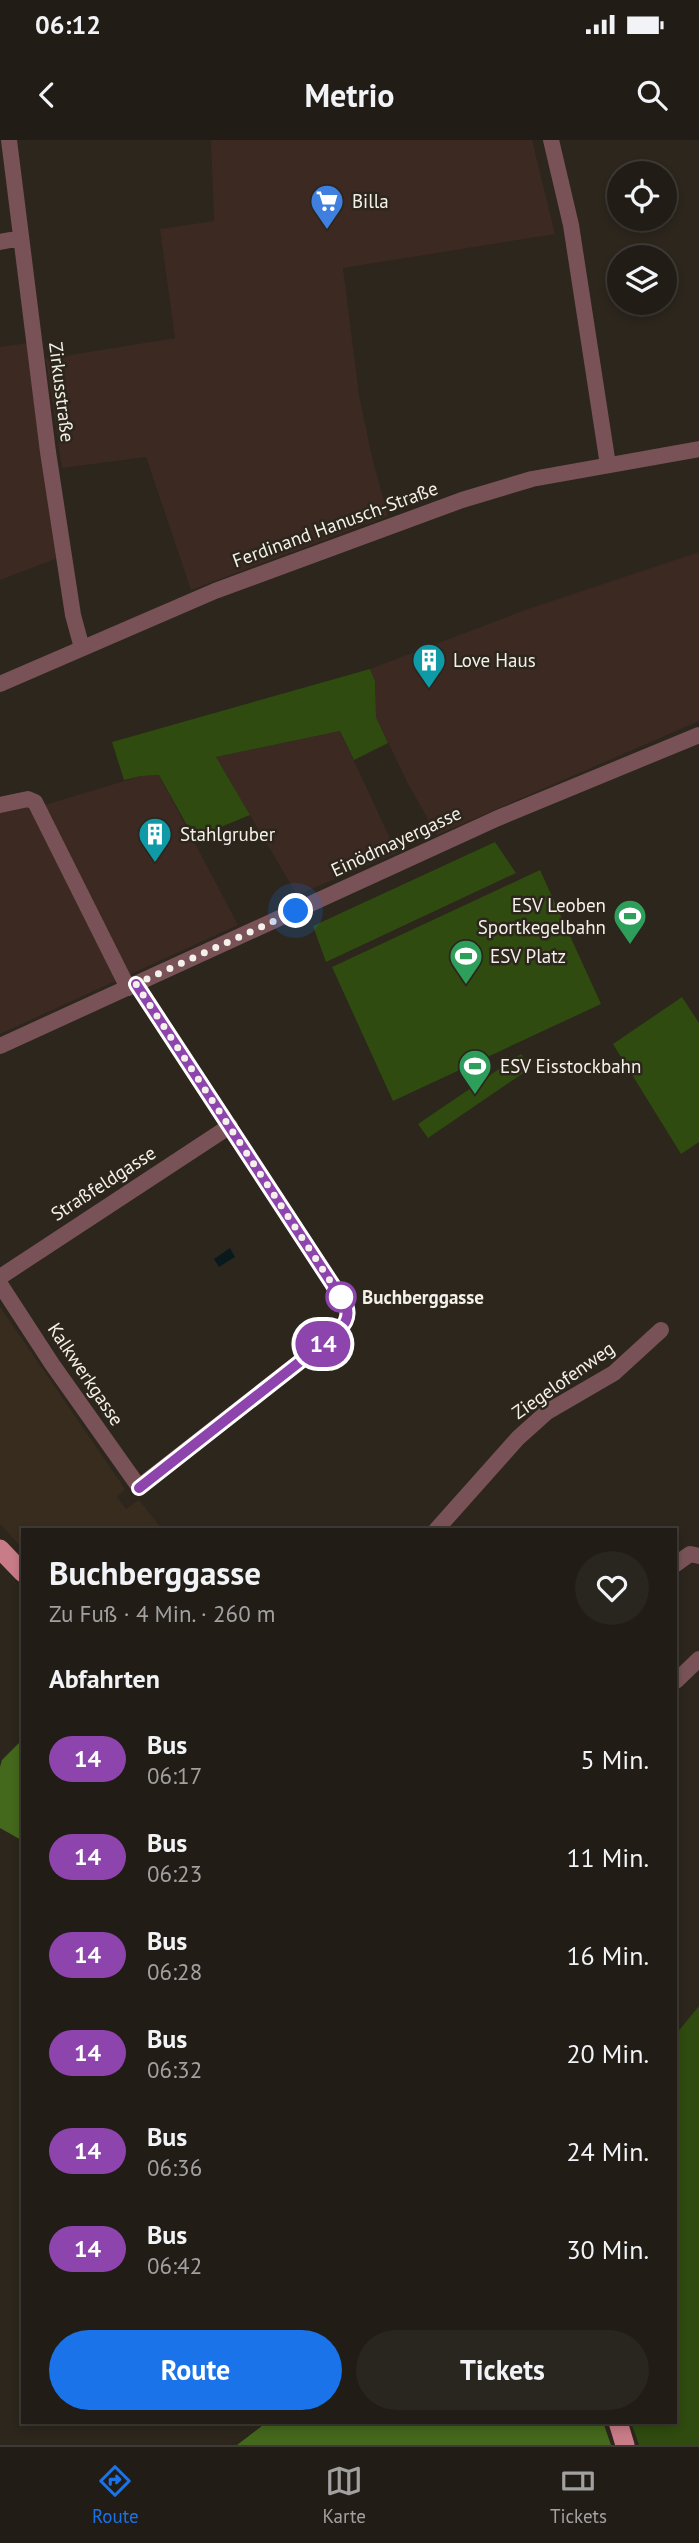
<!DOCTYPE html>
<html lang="de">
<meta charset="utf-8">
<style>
:root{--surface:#211c16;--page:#29251f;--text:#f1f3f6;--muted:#a2a1a1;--line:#3e3a35;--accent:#1a73e8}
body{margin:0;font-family:"PT Sans",sans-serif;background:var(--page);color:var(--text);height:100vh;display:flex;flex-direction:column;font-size:26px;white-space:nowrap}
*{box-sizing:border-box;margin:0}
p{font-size:23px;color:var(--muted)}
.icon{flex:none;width:38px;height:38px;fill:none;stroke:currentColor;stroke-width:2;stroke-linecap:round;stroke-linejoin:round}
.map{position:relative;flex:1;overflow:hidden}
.drawer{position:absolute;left:21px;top:1388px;width:656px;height:896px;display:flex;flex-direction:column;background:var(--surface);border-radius:0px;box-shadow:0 4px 10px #0003,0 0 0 2px var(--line)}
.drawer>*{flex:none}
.badge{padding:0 14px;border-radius:23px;font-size:24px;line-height:46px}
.buttons{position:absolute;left:607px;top:21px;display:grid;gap:14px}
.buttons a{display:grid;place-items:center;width:70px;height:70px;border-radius:50%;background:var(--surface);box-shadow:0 4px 10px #0003,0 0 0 2px var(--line);font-size:35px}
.you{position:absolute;width:35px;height:35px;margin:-18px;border:5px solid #fff;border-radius:50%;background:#1a73e8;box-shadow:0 0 0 10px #1a73e833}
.map>.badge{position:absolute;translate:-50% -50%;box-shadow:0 0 0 4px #fff}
h2{padding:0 28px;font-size:26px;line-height:63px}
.round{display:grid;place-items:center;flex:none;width:74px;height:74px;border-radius:37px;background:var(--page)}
.overview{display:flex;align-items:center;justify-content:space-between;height:119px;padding:0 28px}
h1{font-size:33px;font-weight:600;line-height:52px}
.button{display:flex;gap:14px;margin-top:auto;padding:14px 28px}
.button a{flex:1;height:80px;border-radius:42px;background:var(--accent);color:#fff;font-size:28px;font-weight:600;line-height:80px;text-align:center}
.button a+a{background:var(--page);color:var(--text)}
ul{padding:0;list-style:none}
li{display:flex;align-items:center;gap:21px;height:98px;padding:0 28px}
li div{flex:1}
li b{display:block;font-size:26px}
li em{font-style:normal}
li .badge{min-width:77px;font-weight:700;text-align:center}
.status{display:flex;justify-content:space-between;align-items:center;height:49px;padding:0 35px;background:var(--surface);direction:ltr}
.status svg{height:19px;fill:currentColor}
header{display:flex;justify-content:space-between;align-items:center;height:91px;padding:0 28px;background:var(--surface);font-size:32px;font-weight:600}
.tabs{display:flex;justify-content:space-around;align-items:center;height:98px;border-top:2px solid var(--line);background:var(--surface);font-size:19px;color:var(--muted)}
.tabs a{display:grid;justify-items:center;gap:4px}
.tabs .current{color:var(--accent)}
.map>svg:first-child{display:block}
</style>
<div class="status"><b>06:12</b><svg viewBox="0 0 49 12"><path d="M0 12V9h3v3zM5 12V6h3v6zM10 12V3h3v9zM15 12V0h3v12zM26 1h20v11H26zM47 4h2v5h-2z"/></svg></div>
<header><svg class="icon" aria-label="back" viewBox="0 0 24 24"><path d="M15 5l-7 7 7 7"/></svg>Metrio<svg class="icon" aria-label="search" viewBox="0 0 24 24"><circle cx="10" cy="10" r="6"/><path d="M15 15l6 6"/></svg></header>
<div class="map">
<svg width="699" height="2305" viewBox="0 0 699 2305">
<rect width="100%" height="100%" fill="#2c261d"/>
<path fill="#3b2922" d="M211,0H532L555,94L343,128L359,255L372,317L388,376L191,450L146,317L62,328L46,219L175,198L160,89L214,81Z
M28,203L58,418L0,440V207Z
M699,412V581L437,695L408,644L376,577L375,541L370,529L525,470Z
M340,591L397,713L297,755L216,617Z
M159,635L238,785L0,894V670L17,665L48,664L141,636Z"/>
<path fill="#382c1e" d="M0,1167L125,1349L117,1357L126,1369L139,1360L162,1389L23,1390V1409L0,1384Z"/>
<path fill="#2f4b0f" d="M370,529L375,541L376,577L388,603L354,620L340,591L216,617L250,675L194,698L159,635L141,636L124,640L112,602Z
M495,702L516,733L326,822L313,786Z
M540,730L601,864L393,961L332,827Z
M682,857L699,883V1002L681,1014L613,904Z
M521,914L532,927L428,998L418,984Z
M699,1866V2305H639L631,2282H676V1894Z"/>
<path fill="#44681c" d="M23,1599V1701L0,1688V1627L2,1620Z
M267,2282H603L611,2305H237Z"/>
<path fill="#0a1a1c" d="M230,1108L235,1117L219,1127L214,1119Z"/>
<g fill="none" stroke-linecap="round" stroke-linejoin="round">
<path stroke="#785257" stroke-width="16" d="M9,0L48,312L73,475L82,508
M551,0L571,85L608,325
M0,102L21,98
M0,544L215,451L462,360L532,339L699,309
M0,665L28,659L35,662L128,848
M0,906L498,678L699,595
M0,1137L230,986
M0,1144L52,1224L139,1347L334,1195C343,1186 351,1179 346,1165L136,844
M436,1390L518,1298L547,1272L614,1233L661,1190
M676,1424L690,1414L699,1416
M676,1541L699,1519"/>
<path stroke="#c87c87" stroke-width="19" d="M0,1409L23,1433
M618,2282L625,2305"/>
</g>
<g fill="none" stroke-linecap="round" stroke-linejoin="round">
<defs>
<path id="line" d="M136,844L346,1165C351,1179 343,1186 334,1195L139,1348"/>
</defs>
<use href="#line" stroke="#fff" stroke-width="16"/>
<use href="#line" stroke="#8e44ad" stroke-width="10"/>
<path stroke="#f4f0ea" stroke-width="7" stroke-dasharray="0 12.6" d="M296,771L136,844L346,1165L341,1157"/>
</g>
<defs>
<symbol id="supermarket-pin" viewBox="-11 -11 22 30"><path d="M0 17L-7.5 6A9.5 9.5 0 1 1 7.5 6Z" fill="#3f7fe0" stroke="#2c261d"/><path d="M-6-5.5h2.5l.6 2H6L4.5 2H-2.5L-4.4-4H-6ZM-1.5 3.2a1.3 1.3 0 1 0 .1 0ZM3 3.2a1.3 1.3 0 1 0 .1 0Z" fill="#fff"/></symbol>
<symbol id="building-pin" viewBox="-11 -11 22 30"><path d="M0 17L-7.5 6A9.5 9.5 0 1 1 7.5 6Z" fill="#0f9aa8" stroke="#2c261d"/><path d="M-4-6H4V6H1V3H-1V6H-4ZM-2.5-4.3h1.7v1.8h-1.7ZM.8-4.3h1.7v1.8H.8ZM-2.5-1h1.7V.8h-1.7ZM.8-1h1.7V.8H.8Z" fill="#fff"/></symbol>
<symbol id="stadium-pin" viewBox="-11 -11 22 30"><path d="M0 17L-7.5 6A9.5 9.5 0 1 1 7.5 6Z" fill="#2e9e5b" stroke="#2c261d"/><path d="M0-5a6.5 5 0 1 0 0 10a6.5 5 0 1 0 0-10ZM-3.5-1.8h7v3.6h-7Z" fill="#fff"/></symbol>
</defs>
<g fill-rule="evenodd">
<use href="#supermarket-pin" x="308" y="42" width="38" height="52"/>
<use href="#building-pin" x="410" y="501" width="38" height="52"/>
<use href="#building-pin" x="136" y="675" width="38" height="52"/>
<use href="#stadium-pin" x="611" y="757" width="38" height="52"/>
<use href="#stadium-pin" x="447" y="797" width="38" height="52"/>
<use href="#stadium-pin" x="456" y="907" width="38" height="52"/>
</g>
<circle fill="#fff" stroke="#8e44ad" stroke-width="3.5" cx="341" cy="1157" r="14"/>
<g text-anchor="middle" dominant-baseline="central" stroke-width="5" stroke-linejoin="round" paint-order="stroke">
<g font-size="19" fill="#f4f0ea" stroke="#2c261d" text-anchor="start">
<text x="352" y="61">Billa</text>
<text x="453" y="520">Love Haus</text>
<text x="180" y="694">Stahlgruber</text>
<text x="606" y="765" text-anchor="end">ESV Leoben<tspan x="606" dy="22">Sportkegelbahn</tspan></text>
<text x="490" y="816">ESV Platz</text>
<text x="500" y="926">ESV Eisstockbahn</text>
</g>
<g font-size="19" fill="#f4f0ea" stroke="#2c261d">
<text transform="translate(62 252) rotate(83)">Zirkusstraße</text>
<text transform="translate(335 384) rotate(-20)">Ferdinand Hanusch-Straße</text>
<text transform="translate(396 701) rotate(-25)">Einödmayergasse</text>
<text transform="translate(103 1043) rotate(-33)">Straßfeldgasse</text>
<text transform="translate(86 1234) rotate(56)">Kalkwerkgasse</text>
<text transform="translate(563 1240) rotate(-35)">Ziegelofenweg</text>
</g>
<g font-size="19" font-weight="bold" fill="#f4f0ea" stroke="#2c261d" text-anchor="start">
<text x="362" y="1157">Buchberggasse</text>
</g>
</g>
</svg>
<div class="buttons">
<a><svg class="icon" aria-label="locate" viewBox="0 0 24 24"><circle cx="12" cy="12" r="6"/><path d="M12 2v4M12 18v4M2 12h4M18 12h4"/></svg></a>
<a><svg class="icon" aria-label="layers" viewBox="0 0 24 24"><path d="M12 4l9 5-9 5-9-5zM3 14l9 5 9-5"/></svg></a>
</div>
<div class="you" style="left:296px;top:771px"></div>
<b class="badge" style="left:323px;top:1204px;background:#8e44ad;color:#fff">14</b>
<section class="drawer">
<div class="overview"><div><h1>Buchberggasse</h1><p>Zu Fuß · 4 Min. · 260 m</p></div><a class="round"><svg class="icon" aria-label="heart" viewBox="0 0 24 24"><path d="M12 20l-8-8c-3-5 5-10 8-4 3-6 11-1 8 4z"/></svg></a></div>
<h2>Abfahrten</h2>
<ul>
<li><span class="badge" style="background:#8e44ad;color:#fff">14</span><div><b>Bus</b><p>06:17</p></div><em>5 Min.</em></li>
<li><span class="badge" style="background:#8e44ad;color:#fff">14</span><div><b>Bus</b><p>06:23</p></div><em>11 Min.</em></li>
<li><span class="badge" style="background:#8e44ad;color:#fff">14</span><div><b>Bus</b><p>06:28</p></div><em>16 Min.</em></li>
<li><span class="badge" style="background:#8e44ad;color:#fff">14</span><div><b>Bus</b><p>06:32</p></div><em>20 Min.</em></li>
<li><span class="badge" style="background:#8e44ad;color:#fff">14</span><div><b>Bus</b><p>06:36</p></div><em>24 Min.</em></li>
<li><span class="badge" style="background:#8e44ad;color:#fff">14</span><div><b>Bus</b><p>06:42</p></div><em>30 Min.</em></li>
</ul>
<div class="button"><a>Route</a><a>Tickets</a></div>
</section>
</div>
<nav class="tabs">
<a class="current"><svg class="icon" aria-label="directions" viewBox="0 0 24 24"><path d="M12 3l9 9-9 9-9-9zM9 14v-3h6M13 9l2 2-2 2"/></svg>Route</a>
<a><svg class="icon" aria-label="map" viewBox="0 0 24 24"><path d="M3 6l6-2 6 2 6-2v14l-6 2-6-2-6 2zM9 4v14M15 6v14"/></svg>Karte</a>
<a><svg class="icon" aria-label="tickets" viewBox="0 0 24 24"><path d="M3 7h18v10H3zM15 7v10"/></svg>Tickets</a>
</nav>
